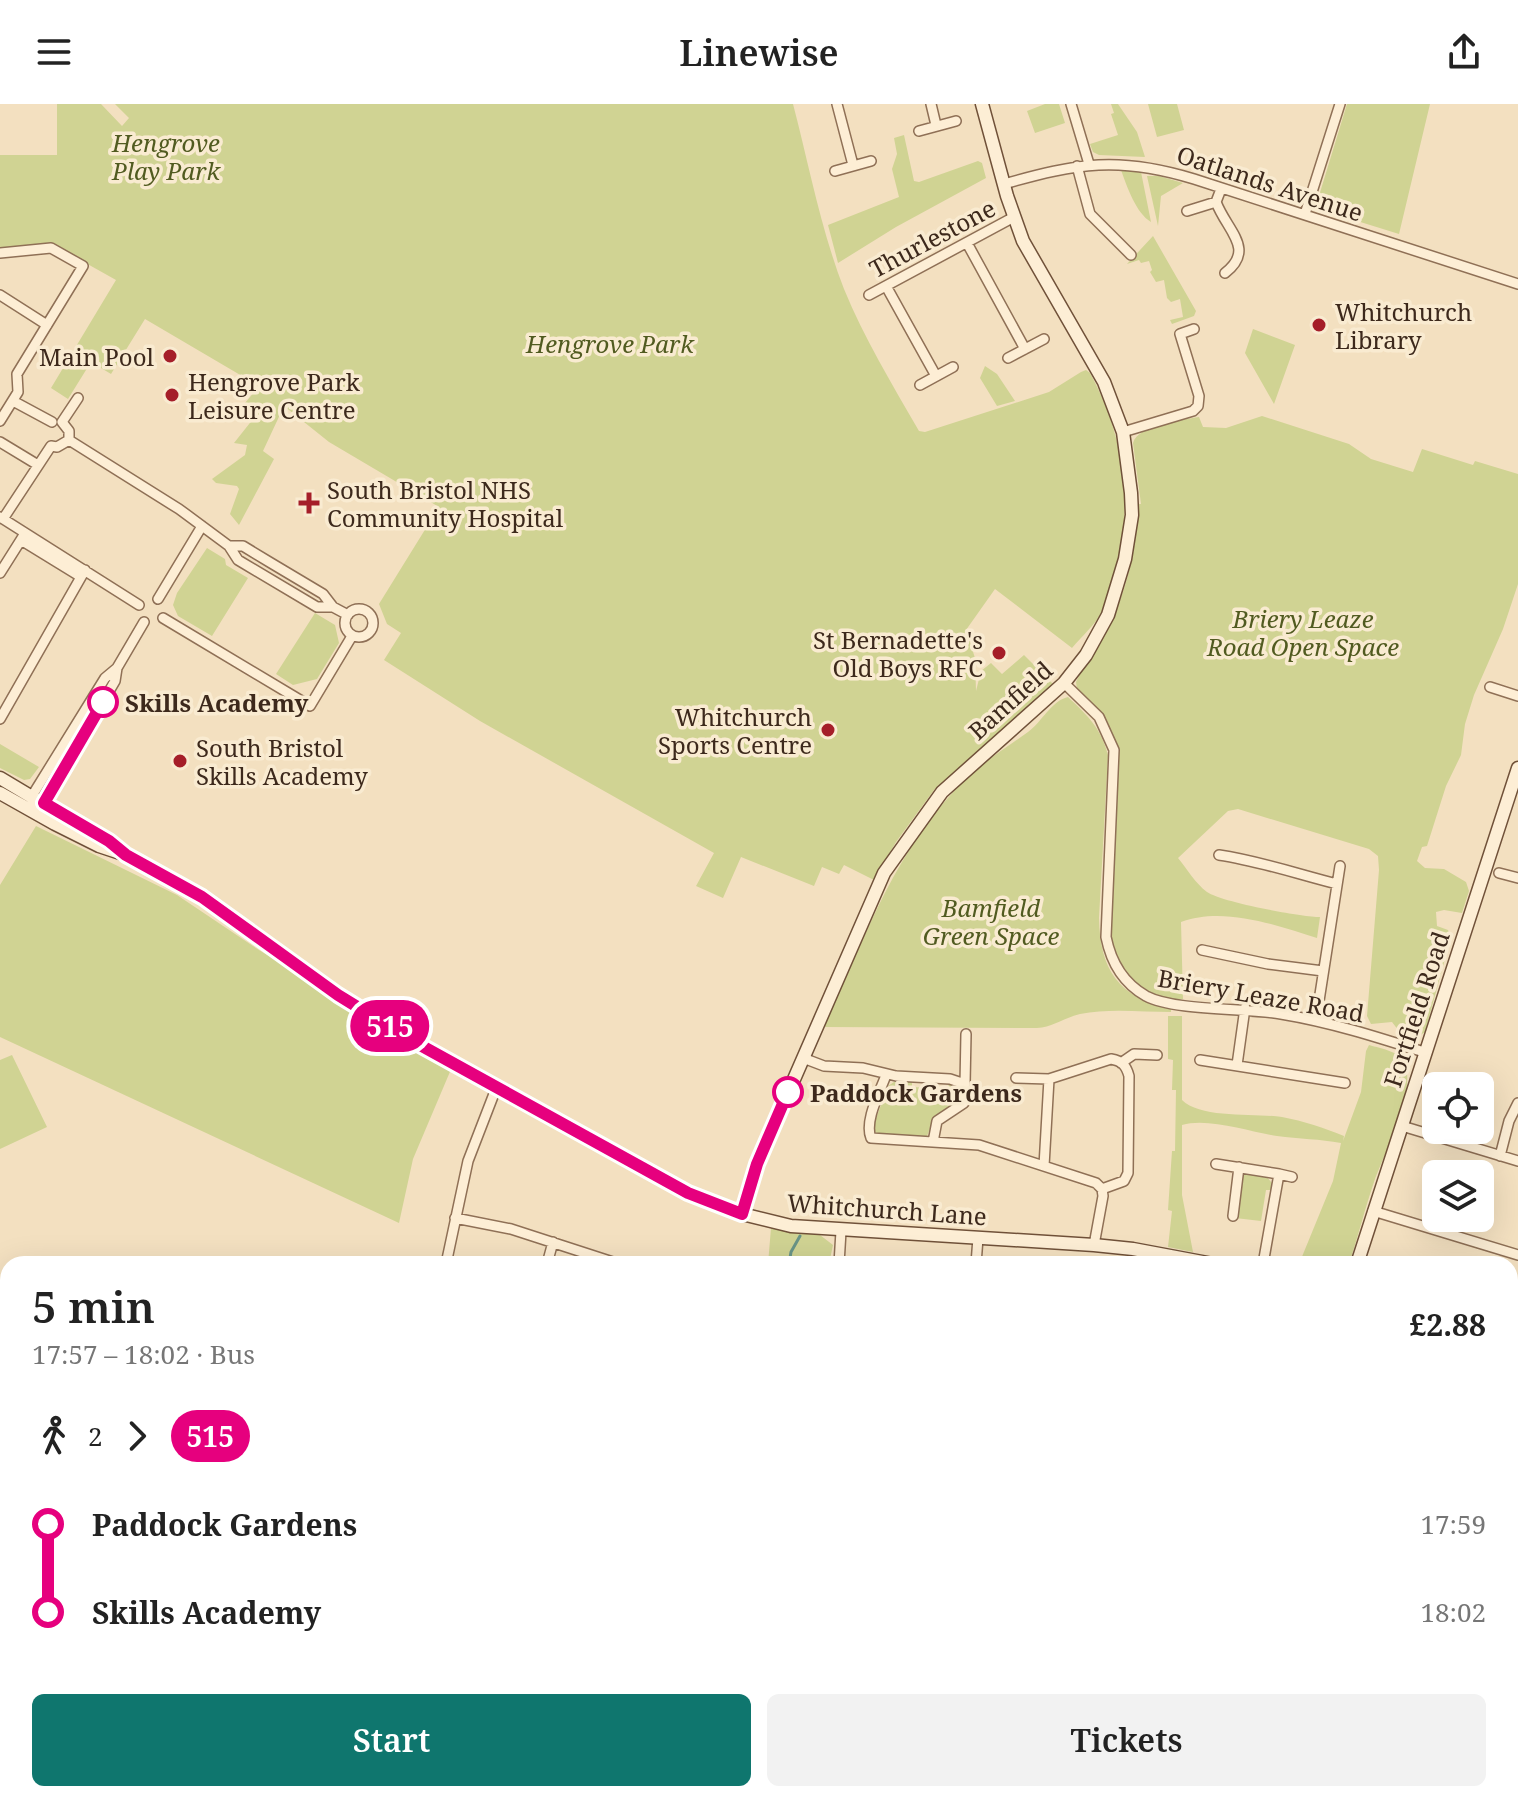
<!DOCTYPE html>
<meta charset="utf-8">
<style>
:root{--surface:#fff;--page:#f2f2f2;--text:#222;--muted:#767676;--accent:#0f766e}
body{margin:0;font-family:"Noto Serif",serif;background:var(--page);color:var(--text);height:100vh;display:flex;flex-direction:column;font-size:30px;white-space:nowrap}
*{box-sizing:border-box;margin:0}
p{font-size:26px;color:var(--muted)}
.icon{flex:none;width:44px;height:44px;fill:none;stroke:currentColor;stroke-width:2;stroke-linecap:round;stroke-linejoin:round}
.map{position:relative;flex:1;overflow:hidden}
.drawer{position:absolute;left:0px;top:1152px;width:1518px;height:546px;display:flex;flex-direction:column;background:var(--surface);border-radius:24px 24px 0 0;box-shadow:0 8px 32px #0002}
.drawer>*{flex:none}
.badge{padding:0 16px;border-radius:26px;font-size:28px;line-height:52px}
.buttons{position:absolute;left:1422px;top:968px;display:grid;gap:16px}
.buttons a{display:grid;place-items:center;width:72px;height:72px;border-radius:12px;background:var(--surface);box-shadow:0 8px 32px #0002;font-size:40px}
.map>.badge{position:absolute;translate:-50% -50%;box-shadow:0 0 0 4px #fff}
.legs{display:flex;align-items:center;gap:12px;height:88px;padding:0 32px;font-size:26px}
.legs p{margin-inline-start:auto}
.summary{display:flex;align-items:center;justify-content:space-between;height:136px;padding:0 32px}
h1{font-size:44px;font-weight:600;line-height:60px}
.button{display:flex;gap:16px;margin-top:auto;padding:16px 32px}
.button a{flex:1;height:92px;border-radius:12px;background:var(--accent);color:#fff;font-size:32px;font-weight:600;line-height:92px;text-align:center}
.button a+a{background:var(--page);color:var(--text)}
ul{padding:0 32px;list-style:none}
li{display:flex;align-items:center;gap:28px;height:88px;font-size:30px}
li i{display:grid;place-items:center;width:12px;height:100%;margin:0 10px;background:currentColor}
li i::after{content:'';width:20px;height:20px;margin:-10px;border:6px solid;border-radius:50%;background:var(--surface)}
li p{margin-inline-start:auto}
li:first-child i{background:linear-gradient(#0000 50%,currentColor 0)}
li:last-child i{background:linear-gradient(currentColor 50%,#0000 0)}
header{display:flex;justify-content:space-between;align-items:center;height:104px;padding:0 32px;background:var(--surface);font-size:36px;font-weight:600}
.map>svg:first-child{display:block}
</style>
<header><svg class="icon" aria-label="menu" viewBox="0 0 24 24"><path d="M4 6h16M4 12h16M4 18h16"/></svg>Linewise<svg class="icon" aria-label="share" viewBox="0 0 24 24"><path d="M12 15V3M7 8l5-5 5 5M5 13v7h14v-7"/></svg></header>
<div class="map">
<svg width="1518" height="1697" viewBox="0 0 1518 1697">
<rect width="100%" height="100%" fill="#f3e0c0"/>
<path fill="#eadbad" d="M0,1673L8,1676V1690H77L83,1697H0Z"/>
<path fill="#d0d393" d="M57,0H101L122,22L129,14L115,0H793C809,61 821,126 844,185C864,234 892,280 919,327L925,328L1049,288L1081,268L1086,266L1090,269C1124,331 1135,402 1114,471C1111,482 1109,495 1103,506C1096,520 1082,532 1072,544L995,485L966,526L975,554L976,587L981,567L991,559L1002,570L1024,551L1053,580L934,686L896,738L874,776L844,761L839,770L822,763L814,782L741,753L723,794L696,782L714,749L480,617L384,556L401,529L387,520L379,500L439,403L329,338L284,302L263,347L274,355L239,421L230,410L239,385L237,382L216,379L212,375L245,351L247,341L234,339L257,310L258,305L247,303L245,299L259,282L145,215L111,270L91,258L68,295L51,284L116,176L50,139L0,145V51H57Z
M1045,0H1059L1065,19L1035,29L1027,7Z
M1111,0H1118L1137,28L1145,53L1099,51L1093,48L1090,40L1118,31L1111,10L1114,9Z
M1148,0H1177L1184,26L1157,33Z
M1347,0H1430L1399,130L1325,107L1320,103L1318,95Z
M904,31L914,77L919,78L978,57L982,59L986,74L896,123L838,159L828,121L899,93L892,65L897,50L894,34Z
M1121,66L1141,68L1151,118C1136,109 1127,83 1121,66Z
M1147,72H1159L1183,79L1161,92L1158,122Z
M1153,132L1196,207L1194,212L1172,220L1170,216L1183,213L1180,195L1171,198L1167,194L1164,176L1156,178L1150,168L1152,166L1149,157L1141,159L1139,156L1127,160Z
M1253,225L1295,241L1274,300L1245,249Z
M985,262L997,270L1015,297L997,302L980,274Z
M1262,312L1349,340L1371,355L1413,368L1422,345L1473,361L1475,357L1518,370V480L1503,525L1474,591L1465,620L1461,651L1446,682L1427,742L1422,743L1417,757L1425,764L1444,765L1466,778L1469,787L1462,809L1444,806L1436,808L1437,822L1448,826L1451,833L1425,928L1416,934L1405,935L1392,918L1371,920L1367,912L1379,766L1378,752L1369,745L1238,705L1228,707L1178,754C1187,765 1196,780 1207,788C1221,798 1301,813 1320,813L1317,834C1276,821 1223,802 1181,818L1183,895H1166L1146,887L1135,880L1117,861L1110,830L1118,649L1108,619L1077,585L1076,578C1082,564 1092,553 1100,540C1124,497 1137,450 1138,400H1141L1133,339C1138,321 1181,316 1199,313L1203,323L1226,324Z
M207,444L225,455L226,461L248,474L212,532L178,512L173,501L177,489Z
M315,509L335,521L339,539L317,575L293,581L276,570Z
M1068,593C1088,612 1101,624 1108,651L1099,814C1100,866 1118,893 1171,905V908C1142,908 1109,904 1080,910C1064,914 1053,923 1037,924L824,923C864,836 895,744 965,676C984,657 1006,644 1028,628C1042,618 1051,597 1068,593Z
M0,640L39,663L30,675L24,676L0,664Z
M36,722L177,791L259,846L452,963L413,1055L399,1119L0,933V781Z
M1168,912H1182V996C1201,1015 1255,1009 1282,1013C1304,1017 1324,1024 1344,1032L1343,1037L1361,988L1366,947L1369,941C1382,945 1400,947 1405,960C1416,989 1384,1049 1374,1078C1365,1104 1358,1133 1349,1160H1299L1333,1077L1341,1039C1320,1035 1299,1035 1277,1032C1250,1028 1208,1013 1182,1021V1091L1193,1148L1168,1143L1172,1107L1168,1106L1172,1047H1175L1176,986H1172L1173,956L1168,955Z
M12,951L47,1023L0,1045V956Z
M897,976L912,977V983L948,985L949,978L956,980L961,991L954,1001L935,1012L927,1032L880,1033L873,1025L874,1020L888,982Z
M1246,1069L1266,1072L1272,1079L1273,1086H1266L1261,1117L1235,1114L1242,1071Z
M771,1124L820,1131L833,1141L829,1160H768Z
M1510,1250L1518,1252V1499L1510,1502Z
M632,1690H743V1697H648Z"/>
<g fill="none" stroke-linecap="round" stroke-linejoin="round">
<path stroke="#699486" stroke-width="3" d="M789,1160L791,1148L800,1132
M688,1697L689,1690"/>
<defs>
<path id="street" d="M837,0L853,61
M931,0L936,21
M1071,0L1089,60
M919,27L956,17
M1077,62L1090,110L1131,151
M835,67L871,57
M1004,80C1078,59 1119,52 1194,75L1518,180
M1221,85L1216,98C1227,127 1256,145 1225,169
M1187,107L1216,98
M1305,110L1340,0
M967,139L1025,245
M0,149L51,144L83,162L17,270L18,288L0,317
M886,182L936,272
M0,191L47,221
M869,191L1014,113
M1008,254L1044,235
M920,281L953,263
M13,297L52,318
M1123,328L1193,307L1198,302L1199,292L1180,230L1194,225
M69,336L179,405L229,442L238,456L317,503H333L348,511
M0,338L38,361
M0,413L139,501
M3,415L51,342L57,343L69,336V327L62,318L78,294
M24,438L81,473
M229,442H243L271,459L323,490L333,503
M0,469L24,431
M158,495L202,422
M345 519a14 14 0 1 1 28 0a14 14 0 1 1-28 0Z
M163,514L310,602L352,532
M1064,579L1099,613L1114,646L1106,833C1111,858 1123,879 1146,892C1174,907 1246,904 1281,910C1330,918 1377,933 1424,948
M1490,583L1518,592
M0,615L85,466
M32,697V692L105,574L117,564L144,518
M39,703L44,699L115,577L117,564
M1219,751C1260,757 1297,770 1337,780
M1499,769L1518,774
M1202,846L1268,860L1323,867
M1316,916L1340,762
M803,954L824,962L863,964L896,972L950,975L965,980L964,999L937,1017L933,1038
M1200,956L1345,979
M1121,959L1134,950L1157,951
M1237,961L1245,904
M886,971C880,988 864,1017 871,1034L979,1041L1096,1079L1102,1085L1103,1092L1094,1141
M1016,974L1049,975
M965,980L966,930
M1402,1022L1518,1057
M1500,1052L1509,1017L1518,999
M1216,1060L1279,1070L1263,1160
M1044,1062L1049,975L1111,955C1122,957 1126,961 1129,972L1128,1069L1124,1077L1102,1085
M1279,1070L1292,1073
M1373,1107L1518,1151
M1233,1112L1239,1063
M455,1114L511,1125L619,1160
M446,1160L468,1057L497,982
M547,1160L553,1138
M839,1160L841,1127
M976,1160L978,1134
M0,1377L8,1374
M0,1474L8,1470
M1510,1545L1518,1547
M0,1548L8,1560
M1510,1640L1518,1626
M1510,1688L1518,1693
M435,1690L449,1697
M786,1690L788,1697
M1066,1690L1089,1697
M349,1697L359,1690
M564,1697L567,1690
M1233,1697L1238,1690
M1334,1697L1338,1690
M1428,1697L1432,1690"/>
<path id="secondary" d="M0,674L117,744
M0,689L55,720L99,742L126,751L191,786L338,891L411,936L688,1089L742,1110L791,1122L1094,1141L1133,1145L1213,1160
M742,1110L757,1060L884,769L942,688L1064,579L1086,551L1108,511L1125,455L1132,411L1131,389L1123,328L1104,278L1023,137L1007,92L982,0
M1357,1160L1518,664
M1510,1244L1518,1246"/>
</defs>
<use href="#street" stroke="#8f7056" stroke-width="12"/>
<use href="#secondary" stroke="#705139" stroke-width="15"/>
<use href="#street" stroke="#fdeed5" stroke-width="9"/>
<use href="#secondary" stroke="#fdeed5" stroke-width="12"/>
</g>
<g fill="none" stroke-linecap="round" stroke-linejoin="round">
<defs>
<path id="line-1" d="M103,598L44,699L109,737L126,751L202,793L338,891L411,936L688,1089L742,1110L757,1060L788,988"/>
</defs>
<use href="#line-1" stroke="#fff" stroke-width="18"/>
<use href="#line-1" stroke="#e6007e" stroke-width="12"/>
</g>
<g fill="#a51e29" stroke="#f9ebd1" stroke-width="3">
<circle cx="1319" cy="221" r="8"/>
<circle cx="170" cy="252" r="8"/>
<circle cx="172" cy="291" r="8"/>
<path d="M305 387h8v8h8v8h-8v8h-8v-8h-8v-8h8z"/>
<circle cx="999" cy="549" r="8"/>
<circle cx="828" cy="626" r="8"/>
<circle cx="180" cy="657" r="8"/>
</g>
<g fill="#fff" stroke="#e6007e" stroke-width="4">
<circle cx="103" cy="598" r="14"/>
<circle cx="788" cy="988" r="14"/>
</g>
<g text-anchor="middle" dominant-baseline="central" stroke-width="7" stroke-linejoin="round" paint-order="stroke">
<g font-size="24" font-style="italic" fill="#515b20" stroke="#f9ebd1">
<text x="166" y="38">Hengrove<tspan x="166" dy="28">Play Park</tspan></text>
<text x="610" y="239">Hengrove Park</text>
<text x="1303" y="514">Briery Leaze<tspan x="1303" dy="28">Road Open Space</tspan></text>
<text x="991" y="803">Bamfield<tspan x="991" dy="28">Green Space</tspan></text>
</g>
<g font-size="24" fill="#3d291c" stroke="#f9ebd1">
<text transform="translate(1270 79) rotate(18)">Oatlands Avenue</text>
<text transform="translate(932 134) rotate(-28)">Thurlestone</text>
<text transform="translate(1010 596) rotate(-42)">Bamfield</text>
<text transform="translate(1261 891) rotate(10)">Briery Leaze Road</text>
<text transform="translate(1416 905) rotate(-72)">Fortfield Road</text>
<text transform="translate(887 1105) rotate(4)">Whitchurch Lane</text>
</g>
<g font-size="24" fill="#3d291c" stroke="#f9ebd1" text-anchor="start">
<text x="1335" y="207">Whitchurch<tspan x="1335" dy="28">Library</tspan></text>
<text x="154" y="252" text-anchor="end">Main Pool</text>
<text x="188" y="277">Hengrove Park<tspan x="188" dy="28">Leisure Centre</tspan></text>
<text x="327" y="385">South Bristol NHS<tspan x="327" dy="28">Community Hospital</tspan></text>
<text x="983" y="535" text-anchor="end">St Bernadette's<tspan x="983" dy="28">Old Boys RFC</tspan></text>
<text x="812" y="612" text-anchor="end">Whitchurch<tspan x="812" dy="28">Sports Centre</tspan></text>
<text x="196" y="643">South Bristol<tspan x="196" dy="28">Skills Academy</tspan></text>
</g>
<g font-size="24" font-weight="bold" fill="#3d291c" stroke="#f9ebd1" text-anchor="start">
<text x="125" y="598">Skills Academy</text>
<text x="810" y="988">Paddock Gardens</text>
</g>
</g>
</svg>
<div class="buttons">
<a><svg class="icon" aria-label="locate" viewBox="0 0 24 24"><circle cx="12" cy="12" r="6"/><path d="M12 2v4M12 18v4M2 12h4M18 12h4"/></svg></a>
<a><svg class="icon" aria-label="layers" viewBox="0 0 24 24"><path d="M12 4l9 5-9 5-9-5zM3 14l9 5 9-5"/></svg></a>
</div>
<b class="badge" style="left:390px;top:922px;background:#e6007e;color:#fff">515</b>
<section class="drawer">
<div class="summary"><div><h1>5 min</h1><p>17:57 – 18:02 · Bus</p></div><b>£2.88</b></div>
<div class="legs"><svg class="icon" aria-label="walk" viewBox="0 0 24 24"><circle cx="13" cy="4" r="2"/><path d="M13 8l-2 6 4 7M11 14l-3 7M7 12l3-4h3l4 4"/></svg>2<svg class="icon" aria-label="forward" viewBox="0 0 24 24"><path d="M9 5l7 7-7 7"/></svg><b class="badge" style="background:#e6007e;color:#fff">515</b></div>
<ul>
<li><i style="color:#e6007e"></i><b>Paddock Gardens</b><p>17:59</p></li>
<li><i style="color:#e6007e"></i><b>Skills Academy</b><p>18:02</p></li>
</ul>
<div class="button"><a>Start</a><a>Tickets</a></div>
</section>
</div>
